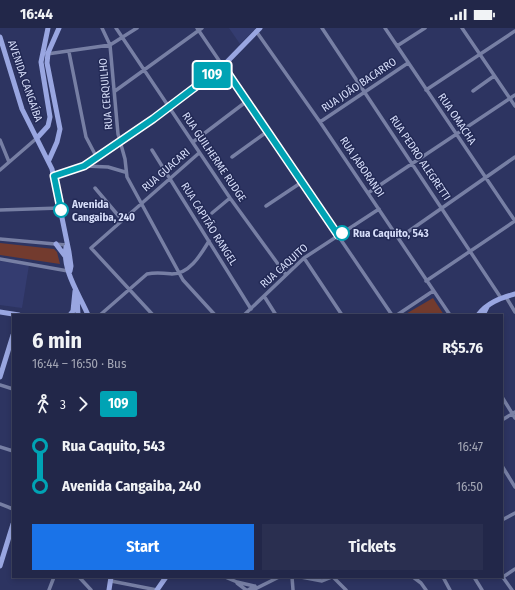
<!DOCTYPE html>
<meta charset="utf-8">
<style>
:root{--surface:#222749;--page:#2a2f50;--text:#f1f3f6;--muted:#a2a5b4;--line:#3f4461;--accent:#1a73e8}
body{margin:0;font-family:"Fira Sans Condensed",sans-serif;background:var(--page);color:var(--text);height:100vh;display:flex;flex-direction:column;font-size:15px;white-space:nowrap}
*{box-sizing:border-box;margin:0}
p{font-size:13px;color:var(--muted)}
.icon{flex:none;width:22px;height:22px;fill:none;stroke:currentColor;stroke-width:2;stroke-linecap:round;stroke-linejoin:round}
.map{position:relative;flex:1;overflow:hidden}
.sheet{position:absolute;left:12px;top:286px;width:491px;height:264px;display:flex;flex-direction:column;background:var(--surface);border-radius:0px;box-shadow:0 2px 6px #0003,0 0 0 1px var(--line)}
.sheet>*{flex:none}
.badge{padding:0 8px;border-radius:3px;font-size:14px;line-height:26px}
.map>.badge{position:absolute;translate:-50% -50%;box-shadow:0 0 0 2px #fff}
.legs{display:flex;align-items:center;gap:6px;height:44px;padding:0 20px;font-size:13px}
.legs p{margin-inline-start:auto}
.overview{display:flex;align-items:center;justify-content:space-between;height:68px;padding:0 20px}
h1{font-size:22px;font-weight:700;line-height:30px}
.action{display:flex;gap:8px;margin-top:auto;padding:8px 20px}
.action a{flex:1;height:46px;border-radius:0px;background:var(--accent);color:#fff;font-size:16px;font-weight:700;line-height:46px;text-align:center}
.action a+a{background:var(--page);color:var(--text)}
ul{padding:0 20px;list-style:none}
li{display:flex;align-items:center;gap:14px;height:40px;font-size:15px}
li i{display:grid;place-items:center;width:6px;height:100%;margin:0 5px;background:currentColor}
li i::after{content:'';width:10px;height:10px;margin:-5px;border:3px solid;border-radius:50%;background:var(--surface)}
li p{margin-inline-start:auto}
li:first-child i{background:linear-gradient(#0000 50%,currentColor 0)}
li:last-child i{background:linear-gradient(currentColor 50%,#0000 0)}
.status{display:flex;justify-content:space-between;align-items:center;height:28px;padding:0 20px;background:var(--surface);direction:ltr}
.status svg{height:11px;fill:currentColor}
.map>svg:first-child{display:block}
</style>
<div class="status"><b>16:44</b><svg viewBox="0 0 49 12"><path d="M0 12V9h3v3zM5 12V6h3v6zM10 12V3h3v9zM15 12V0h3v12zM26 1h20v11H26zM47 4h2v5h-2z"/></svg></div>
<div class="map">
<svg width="515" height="562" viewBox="0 0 515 562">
<rect width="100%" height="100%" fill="#2d3461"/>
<path fill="#343c70" d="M229,0H256L240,16Z
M0,233L29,237L22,280L0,277Z"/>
<path fill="#733b2e" d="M0,215L54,221L57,224L60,236L0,227Z
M433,270L444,287H404Z"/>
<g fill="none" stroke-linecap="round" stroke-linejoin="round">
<path stroke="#777fa4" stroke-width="3.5" d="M102,0L110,17L118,106L125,131L127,149L183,252L215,287
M116,0L230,170L286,247
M197,0L392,287
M322,0L501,270
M385,0L515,193
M462,0L515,78
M256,3L320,94L450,287
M397,18L425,0
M69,24L86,109L97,130
M47,26L110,17L137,0
M426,62L515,3
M115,63L202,0
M473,63L494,48
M320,94L408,35
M0,112L9,134
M193,114L247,73
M152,122L251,281
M232,129L268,103
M85,138L108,139L125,144
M0,142L37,110
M95,160L122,192
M368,165L515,67
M266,178L302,154
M0,182L60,180
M212,185L230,170
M399,210L515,129
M0,211L66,217
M304,230L342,287
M0,231L68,243
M426,253L515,193
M264,268L276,287
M506,269L515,284
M100,287L147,246C156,244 163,245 172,246C190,246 201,226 209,213
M153,287L91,220L199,125
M244,287L304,230L379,181
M397,287L433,263
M0,357L13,361
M502,369L515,390
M502,392L515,384
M0,419L13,423
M502,438L515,459
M0,476L13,481
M502,492L515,485
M502,548L512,562
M79,549L91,562
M225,549L237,554L254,558
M292,549L293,562
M301,549L322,553L332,549
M333,549L346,562
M413,549L421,555L426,562
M443,549L450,562
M474,549L482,562
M503,549L515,541
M111,553L157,562
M237,555L246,562
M49,562L54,549
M248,562L255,558
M253,562L279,549"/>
<path stroke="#99a6e1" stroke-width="5" d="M0,9L22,81L52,141L69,224L71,238L70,243
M37,110L48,98L50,89L41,34L48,0
M49,132L57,114L60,101L47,35L48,25L59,0
M54,148L84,138L121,114L223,38L260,0
M56,216L65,228
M66,219C62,242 79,266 88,287
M77,268L78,287
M0,284L19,287
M70,287L73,283L75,263
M478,287C487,275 500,270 515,266
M483,287L487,279
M0,349L13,307
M0,538L13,496
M109,562L111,549
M157,562L166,549"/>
</g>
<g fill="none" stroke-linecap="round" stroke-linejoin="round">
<defs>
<path id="line-1" d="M61,182L54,148L84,138L153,91L223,38L338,207L342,205"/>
</defs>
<use href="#line-1" stroke="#fff" stroke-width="9"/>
<use href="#line-1" stroke="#00a3b4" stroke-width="6"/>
</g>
<g fill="#fff" stroke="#00a3b4" stroke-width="2">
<circle cx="61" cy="182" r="7"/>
<circle cx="342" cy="205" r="7"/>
</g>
<g text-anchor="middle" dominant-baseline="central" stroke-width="3" stroke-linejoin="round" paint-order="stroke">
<g font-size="11" fill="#d6ddf9" stroke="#232a56">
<text transform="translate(25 53) rotate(71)">AVENIDA CANGAÍBA</text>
<text transform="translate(359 57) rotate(-34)">RUA JOÃO BACARRO</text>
<text transform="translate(106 66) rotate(-95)">RUA CERQUILHO</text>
<text transform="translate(457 91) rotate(56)">RUA OMACHA</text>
<text transform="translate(214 129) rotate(56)">RUA GUILHERME RUDGE</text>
<text transform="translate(420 130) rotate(56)">RUA PEDRO ALEGRETTI</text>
<text transform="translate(362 139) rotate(56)">RUA JABORANDI</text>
<text transform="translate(166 142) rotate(-41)">RUA GUACARI</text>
<text transform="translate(209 196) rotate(58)">RUA CAPITÃO RANGEL</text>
<text transform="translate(284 238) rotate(-42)">RUA CAQUITO</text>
</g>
<g font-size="11" font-weight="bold" fill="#d6ddf9" stroke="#232a56" text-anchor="start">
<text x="72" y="176">Avenida<tspan x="72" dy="13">Cangaiba, 240</tspan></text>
<text x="353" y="205">Rua Caquito, 543</text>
</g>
</g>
</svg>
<b class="badge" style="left:212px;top:47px;background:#00a3b4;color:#fff">109</b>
<section class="sheet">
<div class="overview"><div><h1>6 min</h1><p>16:44 – 16:50 · Bus</p></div><b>R$5.76</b></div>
<div class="legs"><svg class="icon" aria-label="walk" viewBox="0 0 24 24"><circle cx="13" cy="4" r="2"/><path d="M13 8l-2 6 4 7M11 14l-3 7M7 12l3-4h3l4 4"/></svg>3<svg class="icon" aria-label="forward" viewBox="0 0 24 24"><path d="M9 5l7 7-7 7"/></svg><b class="badge" style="background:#00a3b4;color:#fff">109</b></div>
<ul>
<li><i style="color:#00a3b4"></i><b>Rua Caquito, 543</b><p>16:47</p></li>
<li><i style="color:#00a3b4"></i><b>Avenida Cangaiba, 240</b><p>16:50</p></li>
</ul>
<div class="action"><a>Start</a><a>Tickets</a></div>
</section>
</div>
